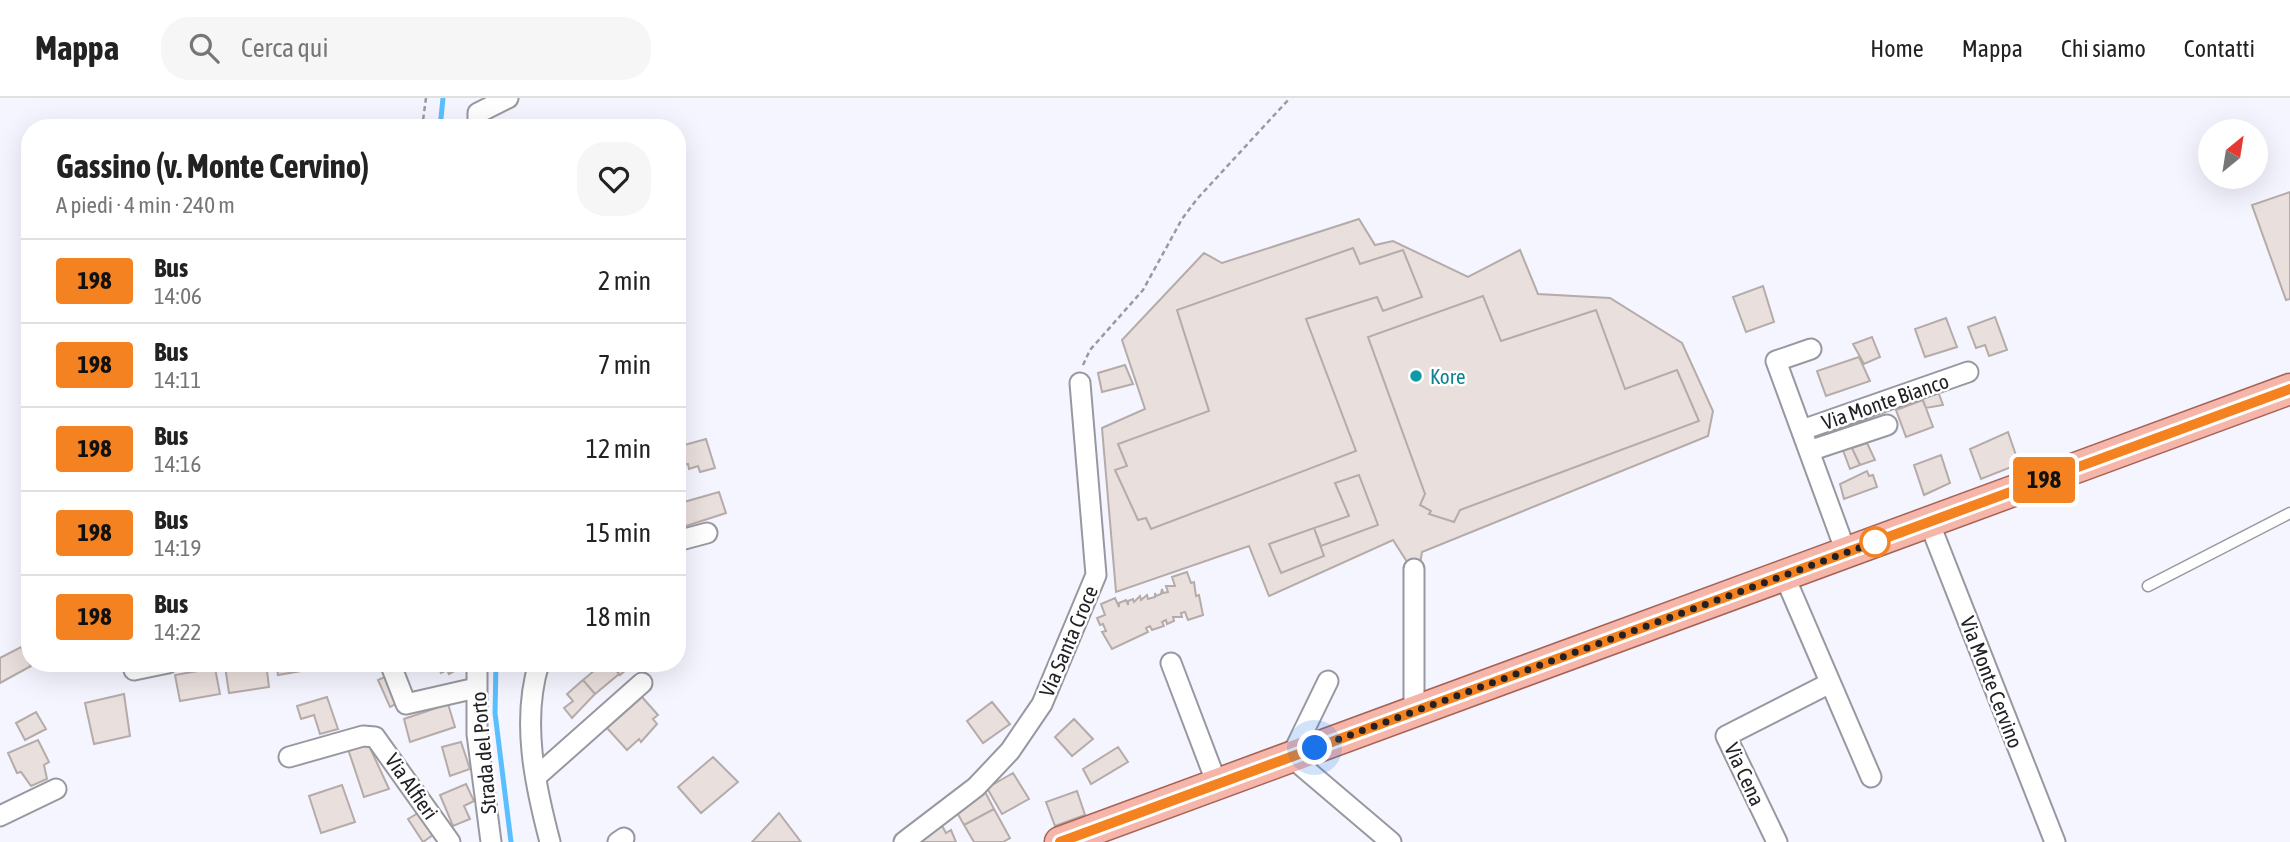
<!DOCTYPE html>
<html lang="it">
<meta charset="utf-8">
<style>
:root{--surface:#fff;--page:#f6f6f6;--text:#222;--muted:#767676;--line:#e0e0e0}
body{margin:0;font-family:"Asap Condensed",sans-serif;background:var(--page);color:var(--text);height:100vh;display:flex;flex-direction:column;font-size:26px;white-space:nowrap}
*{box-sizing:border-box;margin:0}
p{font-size:23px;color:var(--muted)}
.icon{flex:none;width:38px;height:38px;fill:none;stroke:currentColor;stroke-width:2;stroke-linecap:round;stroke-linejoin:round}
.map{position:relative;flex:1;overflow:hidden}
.panel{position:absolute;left:21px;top:21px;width:665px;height:553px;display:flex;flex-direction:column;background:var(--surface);border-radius:28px;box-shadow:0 7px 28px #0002}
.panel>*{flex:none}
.badge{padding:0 14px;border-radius:5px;font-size:24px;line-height:46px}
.needle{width:46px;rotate:30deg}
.buttons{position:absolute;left:2198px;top:21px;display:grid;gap:14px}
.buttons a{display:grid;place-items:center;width:70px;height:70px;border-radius:50%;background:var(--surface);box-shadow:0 7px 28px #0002;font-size:35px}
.you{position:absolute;width:35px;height:35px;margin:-18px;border:5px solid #fff;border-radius:50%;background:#1a73e8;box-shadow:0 0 0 10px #1a73e833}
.map>.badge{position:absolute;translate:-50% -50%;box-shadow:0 0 0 4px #fff}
.round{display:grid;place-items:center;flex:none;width:74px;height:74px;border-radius:28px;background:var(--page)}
.headline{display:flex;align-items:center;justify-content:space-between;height:119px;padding:0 35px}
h1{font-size:33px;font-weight:700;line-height:52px}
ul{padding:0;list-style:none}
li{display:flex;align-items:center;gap:21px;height:84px;padding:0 35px;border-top:2px solid var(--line)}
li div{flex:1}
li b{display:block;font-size:26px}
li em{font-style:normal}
li .badge{min-width:77px;font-weight:700;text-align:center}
header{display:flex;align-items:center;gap:42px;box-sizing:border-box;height:98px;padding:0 35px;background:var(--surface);border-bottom:2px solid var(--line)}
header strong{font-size:33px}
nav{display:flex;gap:38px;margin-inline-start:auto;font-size:24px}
.search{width:490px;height:63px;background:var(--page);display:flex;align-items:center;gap:18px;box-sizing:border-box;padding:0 24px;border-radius:28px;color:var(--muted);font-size:26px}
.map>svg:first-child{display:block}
</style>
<header>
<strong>Mappa</strong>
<div class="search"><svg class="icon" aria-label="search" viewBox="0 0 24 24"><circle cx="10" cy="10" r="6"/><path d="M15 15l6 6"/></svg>Cerca qui</div>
<nav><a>Home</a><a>Mappa</a><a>Chi siamo</a><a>Contatti</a></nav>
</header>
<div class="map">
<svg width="2290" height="744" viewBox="0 0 2290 744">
<rect width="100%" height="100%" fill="#f4f5fe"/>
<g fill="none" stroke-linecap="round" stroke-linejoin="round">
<path stroke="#5bbffe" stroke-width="5" d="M440,30L443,0
M496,565L495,615L511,744"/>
</g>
<path fill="#e9dfdc" stroke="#b5aba9" stroke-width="2" d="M2290,94V201L2286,202L2252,107Z
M1359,121L1375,147L1393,143L1468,179L1520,152L1538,196L1610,200L1682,245L1713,313L1708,338L1422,454L1420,466L1409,467L1393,442L1269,498L1249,448L1116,494L1102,330L1145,311L1122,242L1204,155L1222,165Z
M1353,150L1360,166L1403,152L1422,199L1383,213L1377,199L1306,221L1356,353L1151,431L1146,420L1138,422L1115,372L1127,368L1118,346L1209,313L1177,212Z
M1763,188L1774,224L1746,234L1733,199Z
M1483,198L1501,243L1596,212L1625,291L1677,272L1699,323L1460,412L1454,424L1429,416L1431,413L1420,407L1425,396L1368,239Z
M1995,219L2007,252L1989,258L1985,247L1976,250L1968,229Z
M1946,220L1957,249L1925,259L1915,231Z
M1872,239L1880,259L1864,266L1853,246Z
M1859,259L1870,283L1826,298L1817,273Z
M1125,267L1133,286L1102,294L1098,275Z
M1936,288L1943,307L1926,310L1919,294Z
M1923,302L1933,329L1906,339L1896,312Z
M2008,334L2019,366L1981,381L1970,351Z
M706,341L715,370L700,374L698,368L689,371L688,366L677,368V349Z
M1849,344L1860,367L1850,371L1841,347Z
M1867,345L1875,362L1860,367L1852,350Z
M1941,357L1950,385L1924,397L1914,367Z
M1867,373L1869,378L1873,377L1877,389L1844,401L1840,386Z
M1359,377L1378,427L1321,448L1314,430L1349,418L1335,385Z
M719,394L726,415L683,429L677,406Z
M1314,430L1324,458L1281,475L1269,446Z
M1187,474L1191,485L1194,484L1196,498L1199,497L1203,517L1188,522L1185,514L1181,515L1182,519H1173L1174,523L1167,526L1166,522L1162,524L1164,528L1152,532L1150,528L1146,530L1148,534L1112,551L1102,534L1106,533L1103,526L1100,527L1097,520L1105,517L1101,506L1115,500L1119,509V505L1126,502L1128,507V503L1133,501L1134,504L1140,498L1141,502L1147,497L1148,501L1155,499V495L1156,498L1161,496L1162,491L1163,495L1168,494L1166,488H1175L1172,479Z
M21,549L31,568L0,585V560Z
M240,565H266L269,589L229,595L225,568Z
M276,565H318L319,570L278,577Z
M436,565H468L449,576L447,572L441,575Z
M610,565L619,576L595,596L583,582L602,566L604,569Z
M610,565H634L620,577Z
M215,570L220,596L180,603L175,577Z
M389,577L402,603L390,609L378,582Z
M583,582L595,596L572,620L564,610L573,603L567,596Z
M124,596L130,638L94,646L85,605Z
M327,599L338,631L320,636L314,617L301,621L297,608Z
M642,599L658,617L653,621L657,626L641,644L639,641L627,652L607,630Z
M992,604L1010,626L983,645L967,623Z
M448,606L455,629L410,644L404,621Z
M36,614L46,631L25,642L16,625Z
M1074,621L1093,641L1072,658L1055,639Z
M366,641L389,691L364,699L347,648Z
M38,642L49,664L44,667L47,681L31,688L21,674L17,675L8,655Z
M461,644L470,671L450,678L442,649Z
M1118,649L1128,664L1091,686L1083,671Z
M713,659L738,684L701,715L678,689Z
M1013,675L1029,701L1002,716L987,690Z
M466,686L474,703L464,708L470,721L453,728L440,697Z
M342,687L355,724L321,735L309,698Z
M982,688L994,711L964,727L955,711Z
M1077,693L1085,717L1055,728L1046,704Z
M425,711L440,732L423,744L408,721Z
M994,711L1010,740L1003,744H974L964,727Z
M779,715L801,744H752Z
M940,724L946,735L951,732L956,744H918Z"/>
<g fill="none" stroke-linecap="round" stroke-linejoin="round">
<defs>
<path id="service" d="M2148,488L2290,415"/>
<path id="minor" d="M478,30V15L508,0
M1811,251L1776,263L1846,454
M1802,332L1968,274
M1809,353L1887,327
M1929,424L2055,744
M677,443L707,435
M1784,477L1871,679
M390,565L406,606L476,590
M477,565V636L491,744
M539,565C521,623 535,687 550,744
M1171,565L1217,686
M134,572L168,565
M1328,583L1291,659L1391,744
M1414,614V471
M289,659L363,638L375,639L450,744
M536,679L642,585
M0,718L56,691
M618,744L624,740
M904,744L976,689L1010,653L1042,606L1096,477L1080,285
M1777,744L1726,638L1830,585"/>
<path id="primary" d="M1060,744L2290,291"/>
</defs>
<use href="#service" stroke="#9898a1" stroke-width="13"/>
<use href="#minor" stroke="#9898a1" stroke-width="23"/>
<use href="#primary" stroke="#a76256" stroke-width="33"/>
<path stroke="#999aa0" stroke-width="2.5" stroke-dasharray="5 3.5" stroke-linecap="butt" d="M422,30L426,0
M1083,267L1090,252L1143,192L1182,121L1197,101L1290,0"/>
<use href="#service" stroke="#fff" stroke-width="10"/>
<use href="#minor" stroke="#fff" stroke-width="19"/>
<use href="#primary" stroke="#f5b5a9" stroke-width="30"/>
</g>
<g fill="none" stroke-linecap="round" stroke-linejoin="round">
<defs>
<path id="line" d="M1060,744L2290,291"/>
</defs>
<use href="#line" stroke="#fff" stroke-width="16"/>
<use href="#line" stroke="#f58220" stroke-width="10"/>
<path stroke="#222226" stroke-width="7" stroke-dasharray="0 12.6" d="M1315,650L1875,444"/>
</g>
<circle fill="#0f9aa8" stroke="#fff" stroke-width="2.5" cx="1416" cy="278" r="7"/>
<circle fill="#fff" stroke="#f58220" stroke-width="3.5" cx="1875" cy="444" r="14"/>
<g text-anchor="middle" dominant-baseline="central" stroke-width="5" stroke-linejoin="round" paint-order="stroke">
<g font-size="21" fill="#0d838f" stroke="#fff" text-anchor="start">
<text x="1430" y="278">Kore</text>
</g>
<g font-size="21" fill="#222226" stroke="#fff">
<text transform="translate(1885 303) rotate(-19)">Via Monte Bianco</text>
<text transform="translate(1068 543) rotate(-67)">Via Santa Croce</text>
<text transform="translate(1992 584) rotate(69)">Via Monte Cervino</text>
<text transform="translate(483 655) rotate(-95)">Strada del Porto</text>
<text transform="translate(1745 676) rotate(65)">Via Cena</text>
<text transform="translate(412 688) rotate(55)">Via Alfieri</text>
</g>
</g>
</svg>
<div class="buttons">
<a><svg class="needle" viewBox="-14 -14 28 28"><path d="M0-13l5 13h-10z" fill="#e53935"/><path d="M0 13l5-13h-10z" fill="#767676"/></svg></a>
</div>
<div class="you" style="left:1315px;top:650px"></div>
<b class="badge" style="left:2044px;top:382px;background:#f58220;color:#111">198</b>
<section class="panel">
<div class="headline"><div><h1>Gassino (v. Monte Cervino)</h1><p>A piedi · 4 min · 240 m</p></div><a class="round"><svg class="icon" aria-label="heart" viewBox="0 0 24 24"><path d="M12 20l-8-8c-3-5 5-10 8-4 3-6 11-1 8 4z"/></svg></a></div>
<ul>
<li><span class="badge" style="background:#f58220;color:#111">198</span><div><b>Bus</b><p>14:06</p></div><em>2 min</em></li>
<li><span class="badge" style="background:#f58220;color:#111">198</span><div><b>Bus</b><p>14:11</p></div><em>7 min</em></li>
<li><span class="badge" style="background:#f58220;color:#111">198</span><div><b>Bus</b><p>14:16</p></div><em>12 min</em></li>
<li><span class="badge" style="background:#f58220;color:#111">198</span><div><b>Bus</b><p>14:19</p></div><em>15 min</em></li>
<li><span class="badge" style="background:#f58220;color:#111">198</span><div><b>Bus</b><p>14:22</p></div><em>18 min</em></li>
</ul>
</section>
</div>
